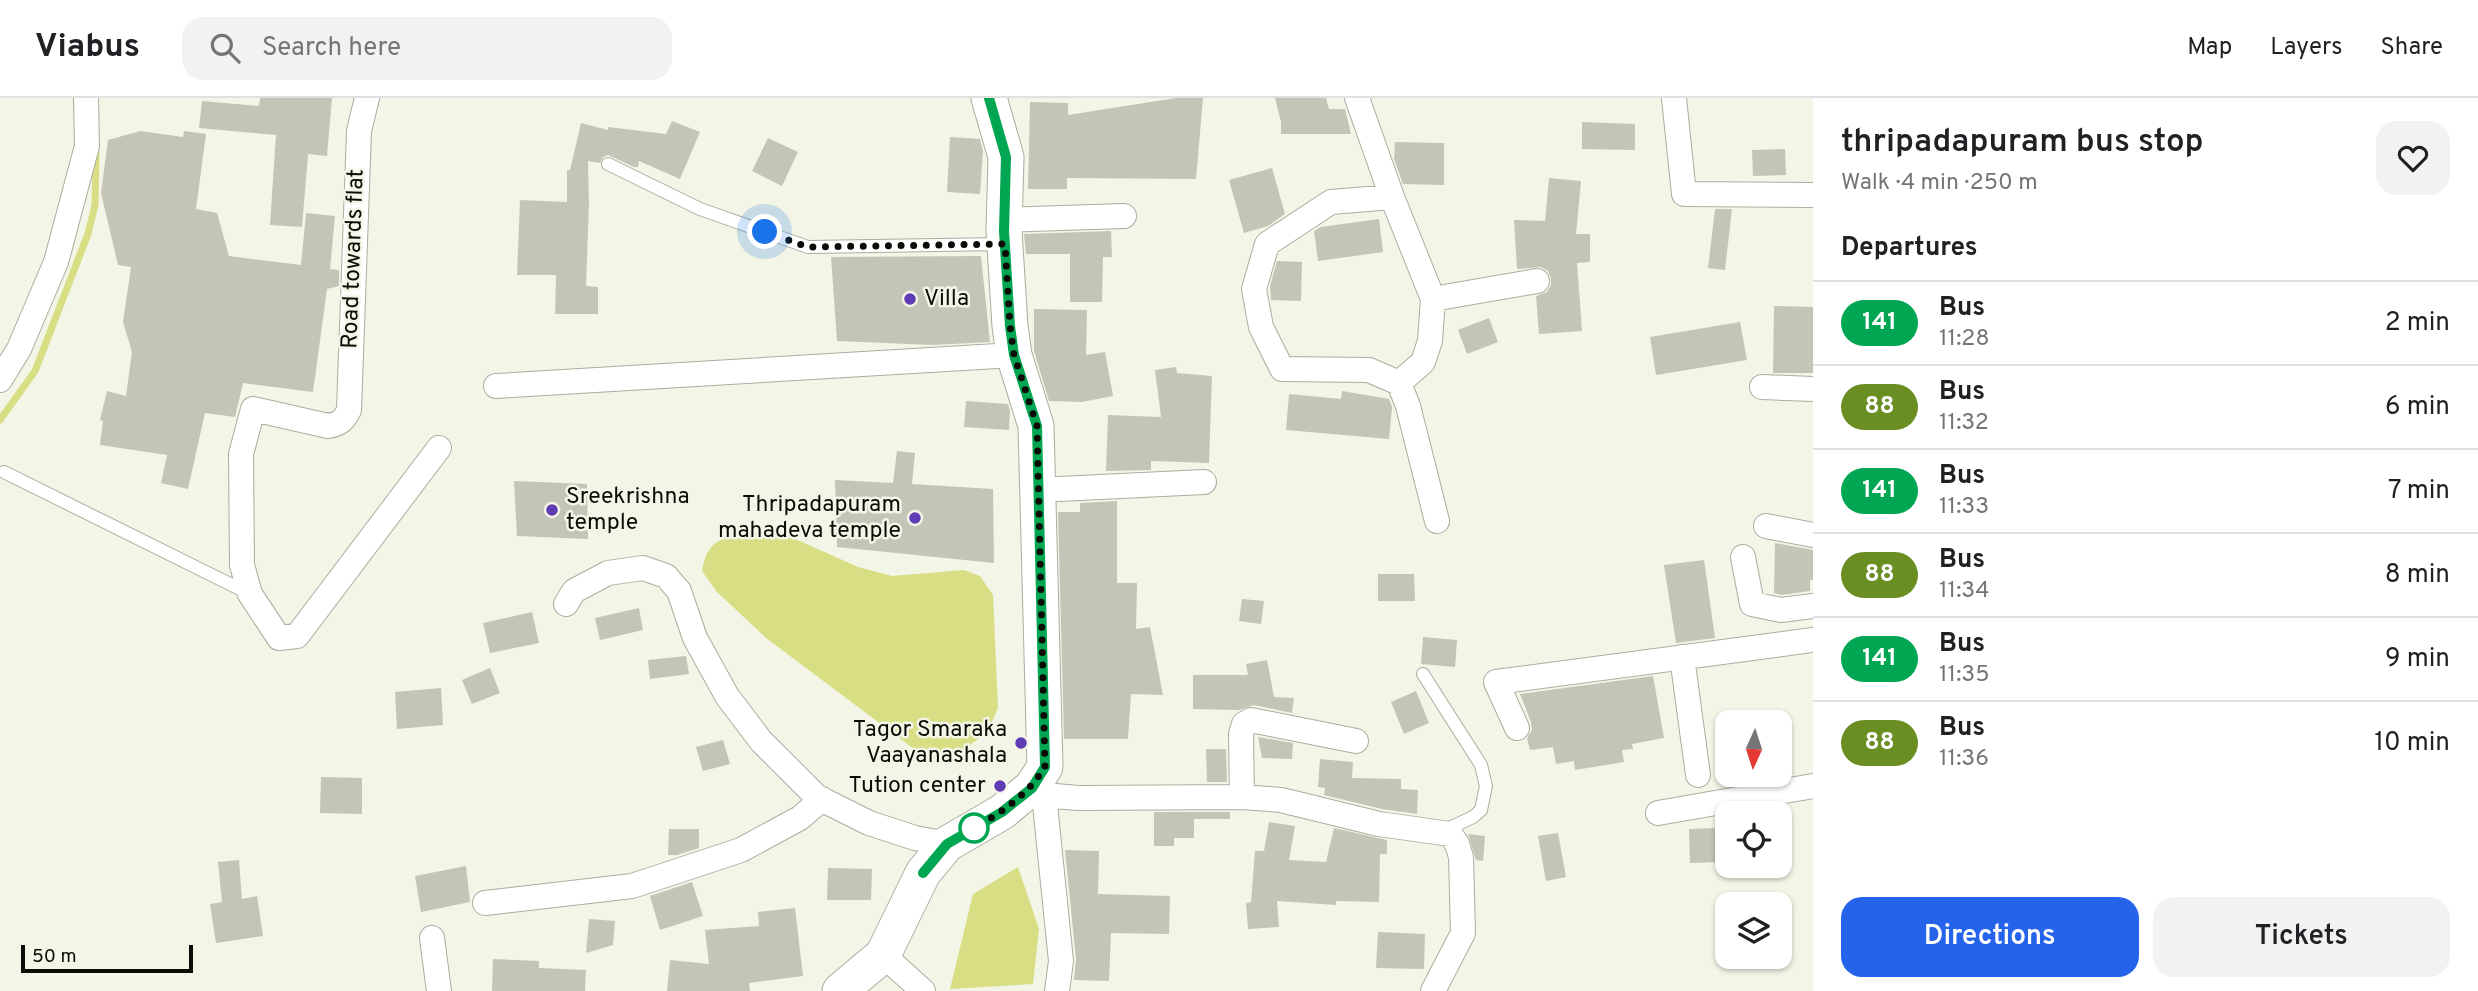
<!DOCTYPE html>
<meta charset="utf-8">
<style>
:root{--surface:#fff;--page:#f2f2f2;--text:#202124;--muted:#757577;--line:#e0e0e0;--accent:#2563eb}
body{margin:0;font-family:Overpass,sans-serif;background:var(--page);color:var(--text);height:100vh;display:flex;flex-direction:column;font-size:26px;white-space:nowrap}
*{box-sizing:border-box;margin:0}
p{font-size:23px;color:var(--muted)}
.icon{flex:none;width:38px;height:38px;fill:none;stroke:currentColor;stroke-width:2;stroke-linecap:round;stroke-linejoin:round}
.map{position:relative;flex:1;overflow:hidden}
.sheet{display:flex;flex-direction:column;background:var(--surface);width:665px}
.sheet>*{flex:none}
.badge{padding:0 14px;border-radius:23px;font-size:24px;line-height:46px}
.needle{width:46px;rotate:183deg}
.buttons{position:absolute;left:1715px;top:612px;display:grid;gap:14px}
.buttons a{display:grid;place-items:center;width:77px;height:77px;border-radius:14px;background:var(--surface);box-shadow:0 2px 5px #0004;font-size:35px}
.scale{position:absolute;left:21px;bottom:18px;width:172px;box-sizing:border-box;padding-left:7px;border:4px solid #0c0c07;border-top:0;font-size:19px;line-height:24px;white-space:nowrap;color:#0c0c07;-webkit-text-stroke:5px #f3f5e6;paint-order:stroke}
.you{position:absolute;width:35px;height:35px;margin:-18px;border:5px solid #fff;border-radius:50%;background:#1a73e8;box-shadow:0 0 0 10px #1a73e833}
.map>.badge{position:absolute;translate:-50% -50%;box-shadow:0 0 0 4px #fff}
h2{padding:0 28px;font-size:26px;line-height:63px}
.round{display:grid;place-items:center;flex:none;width:74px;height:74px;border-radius:21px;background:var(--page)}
.headline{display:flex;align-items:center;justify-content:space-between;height:119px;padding:0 28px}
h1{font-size:33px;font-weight:600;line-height:52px}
.cta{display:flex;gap:14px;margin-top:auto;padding:14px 28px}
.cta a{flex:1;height:80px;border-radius:21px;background:var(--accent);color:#fff;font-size:28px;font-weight:600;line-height:80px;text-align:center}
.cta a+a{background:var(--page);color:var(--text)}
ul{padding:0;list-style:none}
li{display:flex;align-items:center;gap:21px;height:84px;padding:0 28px;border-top:2px solid var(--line)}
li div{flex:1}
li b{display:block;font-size:26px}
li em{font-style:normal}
li .badge{min-width:77px;font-weight:700;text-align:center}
header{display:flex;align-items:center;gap:42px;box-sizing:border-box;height:98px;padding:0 35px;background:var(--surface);border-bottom:2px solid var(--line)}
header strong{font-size:33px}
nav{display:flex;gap:38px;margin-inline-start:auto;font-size:24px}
.search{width:490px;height:63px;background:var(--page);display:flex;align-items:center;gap:18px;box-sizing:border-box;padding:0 24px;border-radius:21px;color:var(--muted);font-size:26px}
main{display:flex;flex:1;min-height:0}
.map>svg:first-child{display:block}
</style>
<header>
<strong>Viabus</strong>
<div class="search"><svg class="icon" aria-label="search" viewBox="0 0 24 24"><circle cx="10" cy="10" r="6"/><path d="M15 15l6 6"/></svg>Search here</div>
<nav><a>Map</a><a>Layers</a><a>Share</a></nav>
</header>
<main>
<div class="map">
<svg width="1813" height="893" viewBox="0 0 1813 893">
<rect width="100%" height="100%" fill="#f3f5e6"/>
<path fill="#d8de84" d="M749,434L793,440L858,469L892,478L964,472L980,478L993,497L998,610L987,634L956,658L939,662L922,657L766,540L717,494L702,473C708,441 720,441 749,434Z
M1018,769L1039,831L1033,886L950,891L973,796Z"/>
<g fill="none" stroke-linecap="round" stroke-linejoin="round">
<path stroke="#d8de84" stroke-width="7" d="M0,322L35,273L88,136L95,107L96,54"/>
</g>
<path fill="#c4c5b7" d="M260,0H332L327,58L308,56L302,129L270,127L276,37L199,30L202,3L259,8Z
M1176,0H1203L1196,81L1067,80V91H1028L1030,4L1068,5V17Z
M1275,0H1326L1329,11H1345L1351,36H1281V24Z
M672,23L700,34L680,81L639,63L638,69H634L608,57L603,59L600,65L588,63L589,104L586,188L598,189V216H555L556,177H517L520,102L567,104V72H570L581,25L608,32V29L666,36Z
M1582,24L1635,26V52L1582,51Z
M140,33L183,39L184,33L206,36L196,111L217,115L229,158L301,167L306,115L335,118L330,171L339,172V188L327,191L313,294L243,285L235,319L205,315L188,391L161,385L167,357L100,347L103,323L100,322L107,293L126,298L132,254L123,224L131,169L118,167L101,95L108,42Z
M950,39L980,41L983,53L980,96L947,94Z
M768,40L798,54L782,88L752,73Z
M1395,44L1444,45V87L1403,86L1394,61Z
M1785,51L1786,77L1753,78L1752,52Z
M1272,70L1285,116L1268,128L1244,135L1229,82Z
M1549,80L1581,83L1576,136H1590V164L1577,165L1582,233L1539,236L1536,198L1547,194L1551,187V180L1548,173L1541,169L1517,171L1514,122L1545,123Z
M1715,111H1732L1725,172L1708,170Z
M1379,121L1383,154L1318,163L1314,133L1321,129Z
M1111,133L1112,159H1103L1102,204H1070V156H1026L1024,136Z
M981,158L990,244L933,247L837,243L831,159Z
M1277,163L1302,164L1301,203L1271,202L1270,188Z
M1774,208L1813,209V275H1773Z
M1034,211L1087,212L1086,257L1105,254L1113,298L1082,304L1049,303L1034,253Z
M1489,220L1498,244L1467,256L1458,232Z
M1740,224L1747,262L1656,277L1650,239Z
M1176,269L1177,275L1212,278L1209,365L1151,363V372L1106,373L1108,317L1161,319L1155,272Z
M1342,293L1389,301L1392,309L1389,341L1286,332L1289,296L1341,301Z
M966,303L1008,306L1010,313L1009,332L964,329Z
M897,353L915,355L912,386L993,391L994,465L837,449L835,382L893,385Z
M514,383L587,386L588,441L517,438Z
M1117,403V485H1137L1136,531L1150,529L1163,597L1131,596L1128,641H1064L1058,414H1080V405Z
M1775,445L1813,452V482H1810V493L1782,497L1774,495Z
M1704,462L1715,540L1676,545L1664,467Z
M1378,476H1414L1415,503H1378Z
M1242,501L1264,503L1261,526L1239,523Z
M639,510L643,532L600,542L595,520Z
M532,514L539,545L490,555L483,525Z
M1423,539L1457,542L1455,569L1421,566Z
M686,558L689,576L650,581L648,562Z
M1267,562L1274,599L1294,600L1292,615L1254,607L1239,612L1193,611V577H1248L1246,566Z
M490,570L500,595L472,606L462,582Z
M1653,578L1664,640L1632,646L1633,651L1622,652L1624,664L1575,672L1574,663L1556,666L1553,649L1530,652L1527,640L1532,632L1531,624L1520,596Z
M441,590L443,627L397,631L395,594Z
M1416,593L1429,625L1404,636L1391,604Z
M1258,639L1293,645L1292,661L1262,660Z
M723,642L730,666L703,673L696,649Z
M1206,651H1226L1227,684H1207Z
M1320,661L1353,664L1352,680L1401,681V691L1418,692L1417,716L1382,711L1324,697L1325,690L1318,689Z
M321,679L362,680V716L320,715Z
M1154,714H1230V721H1194V740H1174V748H1154Z
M1269,724L1295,728L1289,762L1326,764L1334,730L1387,742V756H1380L1379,804L1336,803V807L1277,803L1279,829L1248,831L1246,805L1251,804L1255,753H1264Z
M1719,730L1721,764L1690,765L1689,731Z
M669,731H699V750L677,757H668Z
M1558,735L1566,779L1546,783L1538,738Z
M1468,736L1485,738L1483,763L1476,762Z
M1065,752L1099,753L1098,796L1170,798L1169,836L1111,835L1109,883L1074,882L1076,861Z
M239,762L242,801L257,798L263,838L216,845L210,806L222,804L218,764Z
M466,768L470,804L421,814L415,778Z
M828,770L872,771L871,802H827Z
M692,784L703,818L660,832L650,798Z
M795,810L803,878L749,885L750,893H667L670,862L709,866L705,832L759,828L758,814Z
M589,821L615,823L613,847L586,855Z
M1378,834L1425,836L1424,871L1376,870Z
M493,861L539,863V870L586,872L585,893H492Z"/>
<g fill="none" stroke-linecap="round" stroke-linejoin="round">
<defs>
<path id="service" d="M608,66L700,111L808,149L1004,146
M4,374L250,496
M1423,576L1481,667L1486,688L1481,712L1473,719L1443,733"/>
<path id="minor" d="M367,0L359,33L349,312C344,322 340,326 328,328L253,311L241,356L242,467L250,496L279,540L297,538L439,350
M1357,0L1392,99L1433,201L1430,243L1423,264L1399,285L1408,308L1437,423
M1674,0L1684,96L1813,97
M1392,99L1331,104L1267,146L1254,191L1261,229L1282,271L1369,272L1399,285
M1004,122L1124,118
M1433,201L1537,183
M0,282L19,251L56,164L87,48L86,0
M496,288L1014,257
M1762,289L1813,291
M1038,392L1204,384
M1766,428L1813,437
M1743,459L1752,506L1781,512L1813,508
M566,506L574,493L608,475L643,470L666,478L679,493L695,540L727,598L761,643L817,699L869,725L915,740L947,746
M1682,559L1698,677
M1517,630L1496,584L1813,542
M1032,689L1044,697L1078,700L1242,699L1281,702L1379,726L1450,736L1457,746L1461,759L1463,835L1433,893
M1044,697L1061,863L1057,893
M1242,699L1241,636L1244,626L1251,622L1356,643
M1658,715L1813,688
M485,805L632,788L741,752L800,720L822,701
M432,840L439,893
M883,857L923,893"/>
<path id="secondary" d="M840,893L883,857L923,775L947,746L1002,714L1032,689L1045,669L1036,328L1014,257L1010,228L1004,133L1006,59L989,0"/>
</defs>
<use href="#service" stroke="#abad9f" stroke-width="14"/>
<use href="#minor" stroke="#abad9f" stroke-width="26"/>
<use href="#secondary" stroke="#abad9f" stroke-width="37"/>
<use href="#service" stroke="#fff" stroke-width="12"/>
<use href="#minor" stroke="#fff" stroke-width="24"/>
<use href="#secondary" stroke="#fff" stroke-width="35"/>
</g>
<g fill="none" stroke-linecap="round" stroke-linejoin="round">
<defs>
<path id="line" d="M923,775L947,746L1002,714L1032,690L1045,669L1037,328L1014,257L1010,228L1004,133L1006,59L989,0"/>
</defs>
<use href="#line" stroke="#fff" stroke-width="16"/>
<use href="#line" stroke="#00a651" stroke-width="10"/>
<path stroke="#0c0c07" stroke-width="7" stroke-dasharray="0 12.6" d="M765,134L808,149L1005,146L1010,228L1014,257L1037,328L1045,669C1026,699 1000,715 970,733L974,730"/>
</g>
<g fill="#603cb4" stroke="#f3f5e6" stroke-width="2.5">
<circle cx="910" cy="201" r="7"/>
<circle cx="552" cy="412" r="7"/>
<circle cx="915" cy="420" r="7"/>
<circle cx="1021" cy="645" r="7"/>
<circle cx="1000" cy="688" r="7"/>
</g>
<circle fill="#fff" stroke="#00a651" stroke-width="3.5" cx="974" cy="730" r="14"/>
<g text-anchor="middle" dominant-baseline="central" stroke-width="5" stroke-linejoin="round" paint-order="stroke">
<g font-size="23" fill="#0c0c07" stroke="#f3f5e6">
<text transform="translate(354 161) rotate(-88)">Road towards flat</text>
</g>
<g font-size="23" fill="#0c0c07" stroke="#f3f5e6" text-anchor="end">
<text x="924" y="201" text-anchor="start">Villa</text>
<text x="566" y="399" text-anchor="start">Sreekrishna<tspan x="566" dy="26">temple</tspan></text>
<text x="901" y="407">Thripadapuram<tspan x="901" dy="26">mahadeva temple</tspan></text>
<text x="1007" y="632">Tagor Smaraka<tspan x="1007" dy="26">Vaayanashala</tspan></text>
<text x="986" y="688">Tution center</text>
</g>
</g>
</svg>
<div class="buttons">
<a><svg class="needle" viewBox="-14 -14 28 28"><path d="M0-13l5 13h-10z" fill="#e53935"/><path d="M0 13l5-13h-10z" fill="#757577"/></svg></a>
<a><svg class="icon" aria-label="locate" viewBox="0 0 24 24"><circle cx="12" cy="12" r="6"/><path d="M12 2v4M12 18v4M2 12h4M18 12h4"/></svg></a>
<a><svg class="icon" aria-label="layers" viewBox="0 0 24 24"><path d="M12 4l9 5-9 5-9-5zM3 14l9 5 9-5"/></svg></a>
</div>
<div class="scale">50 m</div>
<div class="you" style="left:765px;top:134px"></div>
</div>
<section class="sheet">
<div class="headline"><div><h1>thripadapuram bus stop</h1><p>Walk · 4 min · 250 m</p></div><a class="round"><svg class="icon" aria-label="heart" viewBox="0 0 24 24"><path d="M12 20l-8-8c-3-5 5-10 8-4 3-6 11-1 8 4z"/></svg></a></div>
<h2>Departures</h2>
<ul>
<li><span class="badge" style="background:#00a651;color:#fff">141</span><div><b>Bus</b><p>11:28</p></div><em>2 min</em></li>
<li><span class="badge" style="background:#6b8e23;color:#fff">88</span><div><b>Bus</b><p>11:32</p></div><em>6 min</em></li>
<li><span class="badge" style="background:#00a651;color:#fff">141</span><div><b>Bus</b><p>11:33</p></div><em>7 min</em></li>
<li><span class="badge" style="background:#6b8e23;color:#fff">88</span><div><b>Bus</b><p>11:34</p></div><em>8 min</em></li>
<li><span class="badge" style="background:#00a651;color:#fff">141</span><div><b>Bus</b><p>11:35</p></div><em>9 min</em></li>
<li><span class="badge" style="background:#6b8e23;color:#fff">88</span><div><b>Bus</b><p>11:36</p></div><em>10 min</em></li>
</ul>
<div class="cta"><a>Directions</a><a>Tickets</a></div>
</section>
</main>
